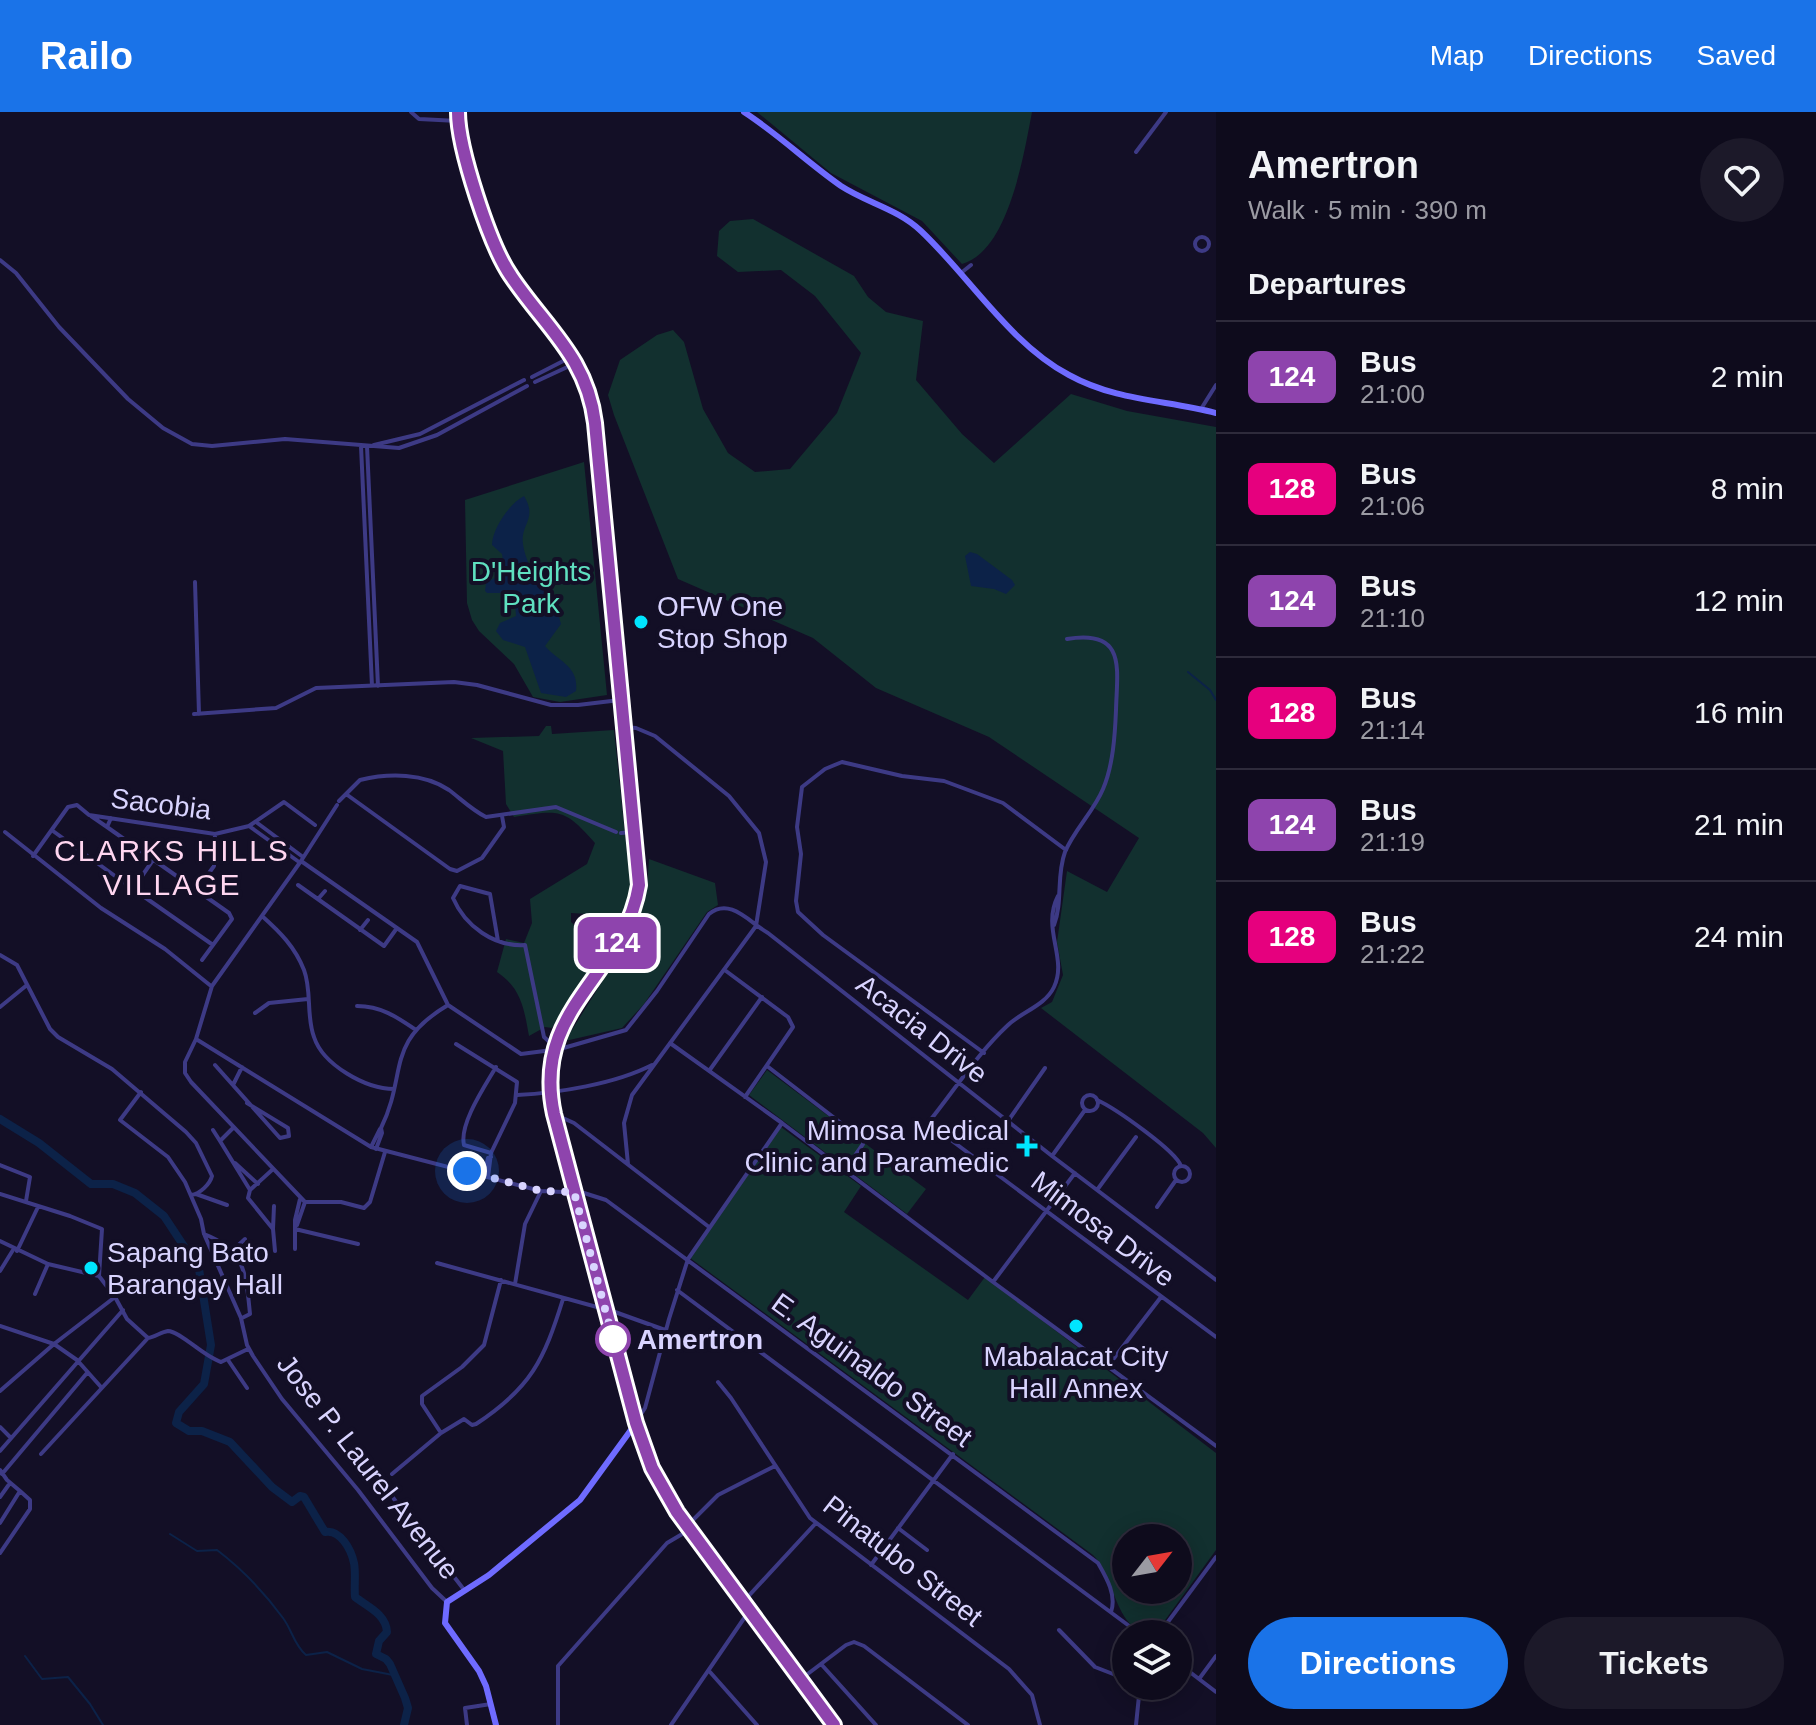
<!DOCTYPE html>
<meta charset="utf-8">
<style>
:root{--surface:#0e0b1c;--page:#1c1929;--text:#f1f3f6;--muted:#9b9ba3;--line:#2e2b3b;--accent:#1a73e8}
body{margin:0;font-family:Helvetica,sans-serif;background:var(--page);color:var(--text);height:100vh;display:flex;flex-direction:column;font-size:30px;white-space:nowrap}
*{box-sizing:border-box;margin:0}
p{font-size:26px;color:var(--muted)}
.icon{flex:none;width:44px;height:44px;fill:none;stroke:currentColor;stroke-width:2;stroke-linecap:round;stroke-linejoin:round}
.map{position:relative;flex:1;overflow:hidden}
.sheet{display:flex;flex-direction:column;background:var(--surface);width:600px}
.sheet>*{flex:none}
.badge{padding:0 16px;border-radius:12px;font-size:28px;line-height:52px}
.needle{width:52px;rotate:59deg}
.tools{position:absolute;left:1112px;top:1412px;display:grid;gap:16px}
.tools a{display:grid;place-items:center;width:80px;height:80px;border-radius:50%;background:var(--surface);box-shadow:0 4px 20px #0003,0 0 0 2px var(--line);font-size:40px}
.you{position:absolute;width:40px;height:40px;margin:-20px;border:6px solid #fff;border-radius:50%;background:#1a73e8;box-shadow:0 0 0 12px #1a73e833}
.map>.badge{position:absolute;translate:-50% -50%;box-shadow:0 0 0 4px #fff}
h2{padding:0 32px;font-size:30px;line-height:72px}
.round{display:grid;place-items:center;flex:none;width:84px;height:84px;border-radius:42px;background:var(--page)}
.headline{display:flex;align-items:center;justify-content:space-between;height:136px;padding:0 32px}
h1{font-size:38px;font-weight:600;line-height:60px}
.button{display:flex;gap:16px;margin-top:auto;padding:16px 32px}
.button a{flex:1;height:92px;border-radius:48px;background:var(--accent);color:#fff;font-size:32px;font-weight:600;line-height:92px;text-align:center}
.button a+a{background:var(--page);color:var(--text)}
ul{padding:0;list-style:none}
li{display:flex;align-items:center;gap:24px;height:112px;padding:0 32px;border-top:2px solid var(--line)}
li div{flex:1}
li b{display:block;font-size:30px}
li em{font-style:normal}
li .badge{min-width:88px;font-weight:700;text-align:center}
header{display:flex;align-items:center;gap:48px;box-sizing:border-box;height:112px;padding:0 40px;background:var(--accent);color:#fff}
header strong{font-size:38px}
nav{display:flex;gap:44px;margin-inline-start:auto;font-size:28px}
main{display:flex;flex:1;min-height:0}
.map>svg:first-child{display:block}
</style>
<header>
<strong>Railo</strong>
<nav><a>Map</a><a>Directions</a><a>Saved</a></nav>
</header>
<main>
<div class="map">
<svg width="1216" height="1613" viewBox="0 0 1216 1613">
<rect width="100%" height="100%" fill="#130f26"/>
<path fill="#12302f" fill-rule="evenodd" d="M757,0H1032C1024,41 1009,139 962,152L922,109L831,61Z
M753,107L854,164L868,185L886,200L923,209L916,268L962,322L994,351L1071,282L1127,299L1216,315V1036L1203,1021L1041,896L1052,890L1063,863L1057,830L1067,759L1107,780L1139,726L989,625L876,576L813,526L678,467L614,303L608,283L620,248L657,223L673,218L684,230L703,297L728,341L755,360L790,357L837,301L861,241L815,184L781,158L738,160L717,144L719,119L730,109Z
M584,350L607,583L560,590L533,585L514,552L479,519L472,508L467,491L465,388Z
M546,614H551L552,622L614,618L627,741L632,769L628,797L615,820L605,803L571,801V810L592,829L606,835L552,916L545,915L529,924C524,896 521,876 497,860L506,827L524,831L532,811L530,787L587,752L595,731C564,696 560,698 514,705L506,692L503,639L471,626L539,624Z
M649,747L715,771L718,793L707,800L644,892L622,916L565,929L637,814L647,776Z
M767,958L926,1077L907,1102L749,983Z
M781,1015L861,1074L844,1100L968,1188L985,1165L1216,1341V1438L1155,1522C1114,1522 1117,1467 1093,1443L690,1146ZM1126,1426H1178V1478H1126Z"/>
<path fill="#0c2248" d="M524,384C538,407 520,412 523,432C527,463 556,486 561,512L545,534C559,550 579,554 576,579L566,585L541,581L525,535L503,528L496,519L500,511L516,504L515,491L501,481H487L485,479L486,471L498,464L504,455L502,442L492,433C492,417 510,391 524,384Z
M970,440L977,442L1012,468L1015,473L1006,482L994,477L971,474L965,444Z"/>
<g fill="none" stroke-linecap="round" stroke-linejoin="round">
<path stroke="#0c2248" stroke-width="2" d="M1188,560L1210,578L1216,588
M170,1422L197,1439L217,1438C242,1457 264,1480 283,1506C292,1518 294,1533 306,1543L327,1540L362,1557L393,1563
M25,1544L42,1567L68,1565L90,1592L103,1613"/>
<path stroke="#0c2248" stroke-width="8" d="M0,1007L39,1031L91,1072H113L135,1081L164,1104L199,1157L211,1233L204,1272L179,1300L176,1311L189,1319H202L230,1330L272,1375L292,1390L300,1384L304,1385L325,1420C340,1417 351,1437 354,1451C356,1461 354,1474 355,1485C368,1495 386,1502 387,1520L379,1529L376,1542L386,1547L390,1552L405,1586L408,1596L404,1613"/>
<path stroke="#3d3a85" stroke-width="4" d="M411,0L419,7L458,9
M1136,40L1166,0
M1195 132a7 7 0 1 1 14 0a7 7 0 1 1-14 0Z
M0,148L16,161L59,215L128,287L163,316L192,332L212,334L285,327L399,336L437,323L527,274
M961,161L971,153
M532,265L571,245
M535,270L576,251
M1201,297L1216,273
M374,333L420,322L524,268
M361,334L372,574
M367,334L378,574
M195,470L199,602
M194,602L276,596L316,576L454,570L477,573L551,593H578L620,588
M624,615L636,616L655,624L729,684L759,721L766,750L756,814L632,983L624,1011L628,1052
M346,682L450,757L457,759L482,746L504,715L502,704
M339,689L360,668C389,661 424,661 449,678C461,687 472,698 486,705L556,695L616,720
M337,693L301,749L212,874L196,927L185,950V961L191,970L305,1090H341L364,1096L370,1090L385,1040
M91,704L107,715
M111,706L107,715L229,801L232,807L213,833L133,777L153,748
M256,710L303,745
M249,714L299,750
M53,719L133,777
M5,720L101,796L165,837L211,874
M621,721L633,720
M33,744L68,695L77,693L89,703L215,722L249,714L284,690L315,713
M301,749L417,830L448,893L521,942L560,937L626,918L657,879L709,802C730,785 749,810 768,821L1052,1044L1216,1168
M298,773L384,834L397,816
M196,779L214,754L215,722
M1058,784C1041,817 1068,846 1054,875C1045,894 1021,900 1007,914C977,942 954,979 928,1011L1216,1225
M318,787L325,779
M262,804C280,820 295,835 304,858C312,879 306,904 314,925C323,953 366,977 394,977
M1054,813C1063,790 1056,764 1065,740C1074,718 1094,699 1103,677C1113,654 1115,623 1116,598C1117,557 1127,517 1067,527
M360,818L368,808
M498,829L490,782L460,774L453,786C465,814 494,835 525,833L544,925L554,934
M0,843L17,853L50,917L58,925L112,957L186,1020L196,1031L212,1064C210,1072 200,1082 191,1083
M202,848L213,833
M726,859L788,905L793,915L745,985
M357,894C381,894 397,905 416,918
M0,895L27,873
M255,901L269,891L308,887
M196,927L371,1035L541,1079L584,1081L606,1088L1098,1451C1106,1465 1117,1483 1111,1500
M670,931L782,1011L993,1170L1216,1334
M456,932L517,970L515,991L491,1041L464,1033C459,1012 485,974 496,955
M984,941L823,823L798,800L796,789L801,742L797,715L802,675L825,657L842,650L902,664L944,669L1003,691L1066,738
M215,953L280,1026L289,1024L288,1016L247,991
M767,954L863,1028V1032L845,1058
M709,959L762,885
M233,973L242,955
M141,980L120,1008L168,1045L185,1070L201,1107L204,1122L241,1206L247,1233L253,1244L282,1287L358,1378L432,1476L447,1490
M1082 991a8 8 0 1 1 16 0a8 8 0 1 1-16 0Z
M517,983C558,981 615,972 652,953
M1097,988C1115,996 1176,1039 1181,1054
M554,1002L574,1011L709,1115
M1008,1009L1045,956
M233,1016L220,1029L250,1078
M213,1018L220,1029
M371,1035L380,1017
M376,1037L382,1021L381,1016C408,961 384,931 448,893
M1052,1044L1085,998
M235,1051L258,1072
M0,1053L30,1065L26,1089
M1174 1062a8 8 0 1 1 16 0a8 8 0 1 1-16 0Z
M272,1058L250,1078L248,1086L273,1117L275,1139
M484,1063L488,1046L491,1045
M488,1065L491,1041
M1097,1078L1136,1025
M0,1082L70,1104L102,1117L99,1164
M196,1082L227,1093
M1157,1095L1176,1068
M297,1113L305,1090
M273,1117L274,1094
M295,1117L358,1132
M204,1122C246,1138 246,1163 250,1202L242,1206
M0,1129L48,1152L99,1164
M295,1137V1108L300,1087
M233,1138L245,1127
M17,1139L38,1095
M437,1151L615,1200L665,1218
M0,1159L13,1138
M99,1164L115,1185L127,1207L148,1226C155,1225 161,1220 168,1219C180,1219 204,1245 221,1250L248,1237
M501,1168L484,1233L462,1255L422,1284V1292L441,1321L464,1307L472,1313L476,1312C531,1276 544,1248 563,1187
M993,1170L1075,1061
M515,1172L525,1112L541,1079
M677,1178L1140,1522
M35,1182L48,1152
M0,1214L54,1232L77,1248L101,1275
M228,1248L247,1276
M1108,1254L1161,1185
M718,1270L731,1286L810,1406L1009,1557L1032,1583L1040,1613
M0,1279L54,1232L115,1185
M636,1310L645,1296L669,1207L688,1147L782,1011
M0,1315L11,1326
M0,1339L123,1198
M41,1342L148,1226
M0,1358L7,1368L20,1379L0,1411
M2,1362L87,1261
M392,1362L441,1321
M383,1368L394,1387L465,1479
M0,1385L10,1371
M687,1414L718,1383L775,1354
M898,1416L927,1438
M0,1441L30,1397V1388L20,1379
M871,1453L953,1342
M743,1490L816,1411
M1059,1518L1095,1555L1126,1567
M1159,1522L1216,1445
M1178,1551L1216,1580
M821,1552L876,1613
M710,1560L757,1613
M801,1567L846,1533L854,1530L864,1534L968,1613
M1199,1567L1216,1544
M467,1613L465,1596L491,1592
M558,1613V1554L667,1431L689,1418
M671,1613L749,1499
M1136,1613L1140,1574"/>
<path stroke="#6f6bff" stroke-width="6" d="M458,0C458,35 491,134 511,164C545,215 587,245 595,311L639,773C624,865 531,896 554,1002L636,1311L652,1356L677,1400L834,1613
M744,0C778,22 808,51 841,74C867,91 898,97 921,119C969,164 1010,232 1069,263C1116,289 1166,288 1216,301
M496,1613L486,1574L479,1559L445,1511L447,1490L489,1463L580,1388L636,1311"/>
</g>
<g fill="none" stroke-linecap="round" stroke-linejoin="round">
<defs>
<path id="line" d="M458,0C458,36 490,134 511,164C545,215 587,245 595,311L639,773C624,865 531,896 554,1002L636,1311L652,1356L677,1400L834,1613"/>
</defs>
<use href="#line" stroke="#fff" stroke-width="18"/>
<use href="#line" stroke="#8e44ad" stroke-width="12"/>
<path stroke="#d9d4ff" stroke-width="8" stroke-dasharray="0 14.4" d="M467,1059L541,1079L574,1080L613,1227"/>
</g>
<g fill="#00e5ff" stroke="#130f26" stroke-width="3">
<circle cx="641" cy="510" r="8"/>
<path d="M1023 1022h8v8h8v8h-8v8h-8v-8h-8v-8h8z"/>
<circle cx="91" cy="1156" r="8"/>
<circle cx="1076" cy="1214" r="8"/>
</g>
<circle fill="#fff" stroke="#8e44ad" stroke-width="4" cx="613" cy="1227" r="16"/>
<g text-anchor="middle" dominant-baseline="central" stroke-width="8" stroke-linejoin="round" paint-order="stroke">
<g font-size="28" fill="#5fe0c0" stroke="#130f26">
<text x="531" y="459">D'Heights<tspan x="531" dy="32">Park</tspan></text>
</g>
<g font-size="28" fill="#d9d4ff" stroke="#130f26" text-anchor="start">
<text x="657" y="494">OFW One<tspan x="657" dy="32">Stop Shop</tspan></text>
<text x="1009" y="1018" text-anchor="end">Mimosa Medical<tspan x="1009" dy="32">Clinic and Paramedic</tspan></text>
<text x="107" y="1140">Sapang Bato<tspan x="107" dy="32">Barangay Hall</tspan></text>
<text x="1076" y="1244" text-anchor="middle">Mabalacat City<tspan x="1076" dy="32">Hall Annex</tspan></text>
</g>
<g font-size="28" fill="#d9d4ff" stroke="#130f26">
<text transform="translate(161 692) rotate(7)">Sacobia</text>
<text transform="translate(922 917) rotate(38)">Acacia Drive</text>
<text transform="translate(1103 1117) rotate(37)">Mimosa Drive</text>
<text transform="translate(872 1258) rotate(36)">E. Aguinaldo Street</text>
<text transform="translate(368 1355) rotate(52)">Jose P. Laurel Avenue</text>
<text transform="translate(903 1449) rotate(38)">Pinatubo Street</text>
</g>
<g font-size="28" font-weight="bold" fill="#d9d4ff" stroke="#130f26" text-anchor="start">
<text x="637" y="1227">Amertron</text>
</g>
<g font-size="30" letter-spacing="2" fill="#ffd6f0" stroke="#130f26">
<text x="172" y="738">CLARKS HILLS<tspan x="172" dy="34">VILLAGE</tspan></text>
</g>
</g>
</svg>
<div class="tools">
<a><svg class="needle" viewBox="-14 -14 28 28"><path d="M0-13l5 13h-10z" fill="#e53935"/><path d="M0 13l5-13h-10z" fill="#9b9ba3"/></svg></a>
<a><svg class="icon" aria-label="layers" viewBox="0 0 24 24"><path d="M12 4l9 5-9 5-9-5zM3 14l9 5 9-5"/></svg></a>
</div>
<div class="you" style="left:467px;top:1059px"></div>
<b class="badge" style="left:617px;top:831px;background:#8e44ad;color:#fff">124</b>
</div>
<section class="sheet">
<div class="headline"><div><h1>Amertron</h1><p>Walk · 5 min · 390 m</p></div><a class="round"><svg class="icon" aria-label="heart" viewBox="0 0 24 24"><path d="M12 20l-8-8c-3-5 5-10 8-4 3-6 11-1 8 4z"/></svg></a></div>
<h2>Departures</h2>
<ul>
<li><span class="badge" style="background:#8e44ad;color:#fff">124</span><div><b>Bus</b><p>21:00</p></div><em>2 min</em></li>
<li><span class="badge" style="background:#e6007e;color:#fff">128</span><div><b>Bus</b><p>21:06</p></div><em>8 min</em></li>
<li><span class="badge" style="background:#8e44ad;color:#fff">124</span><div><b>Bus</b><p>21:10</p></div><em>12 min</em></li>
<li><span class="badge" style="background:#e6007e;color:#fff">128</span><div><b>Bus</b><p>21:14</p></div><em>16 min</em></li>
<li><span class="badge" style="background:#8e44ad;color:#fff">124</span><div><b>Bus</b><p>21:19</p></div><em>21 min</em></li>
<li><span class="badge" style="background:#e6007e;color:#fff">128</span><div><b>Bus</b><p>21:22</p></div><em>24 min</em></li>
</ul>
<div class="button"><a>Directions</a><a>Tickets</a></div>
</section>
</main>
